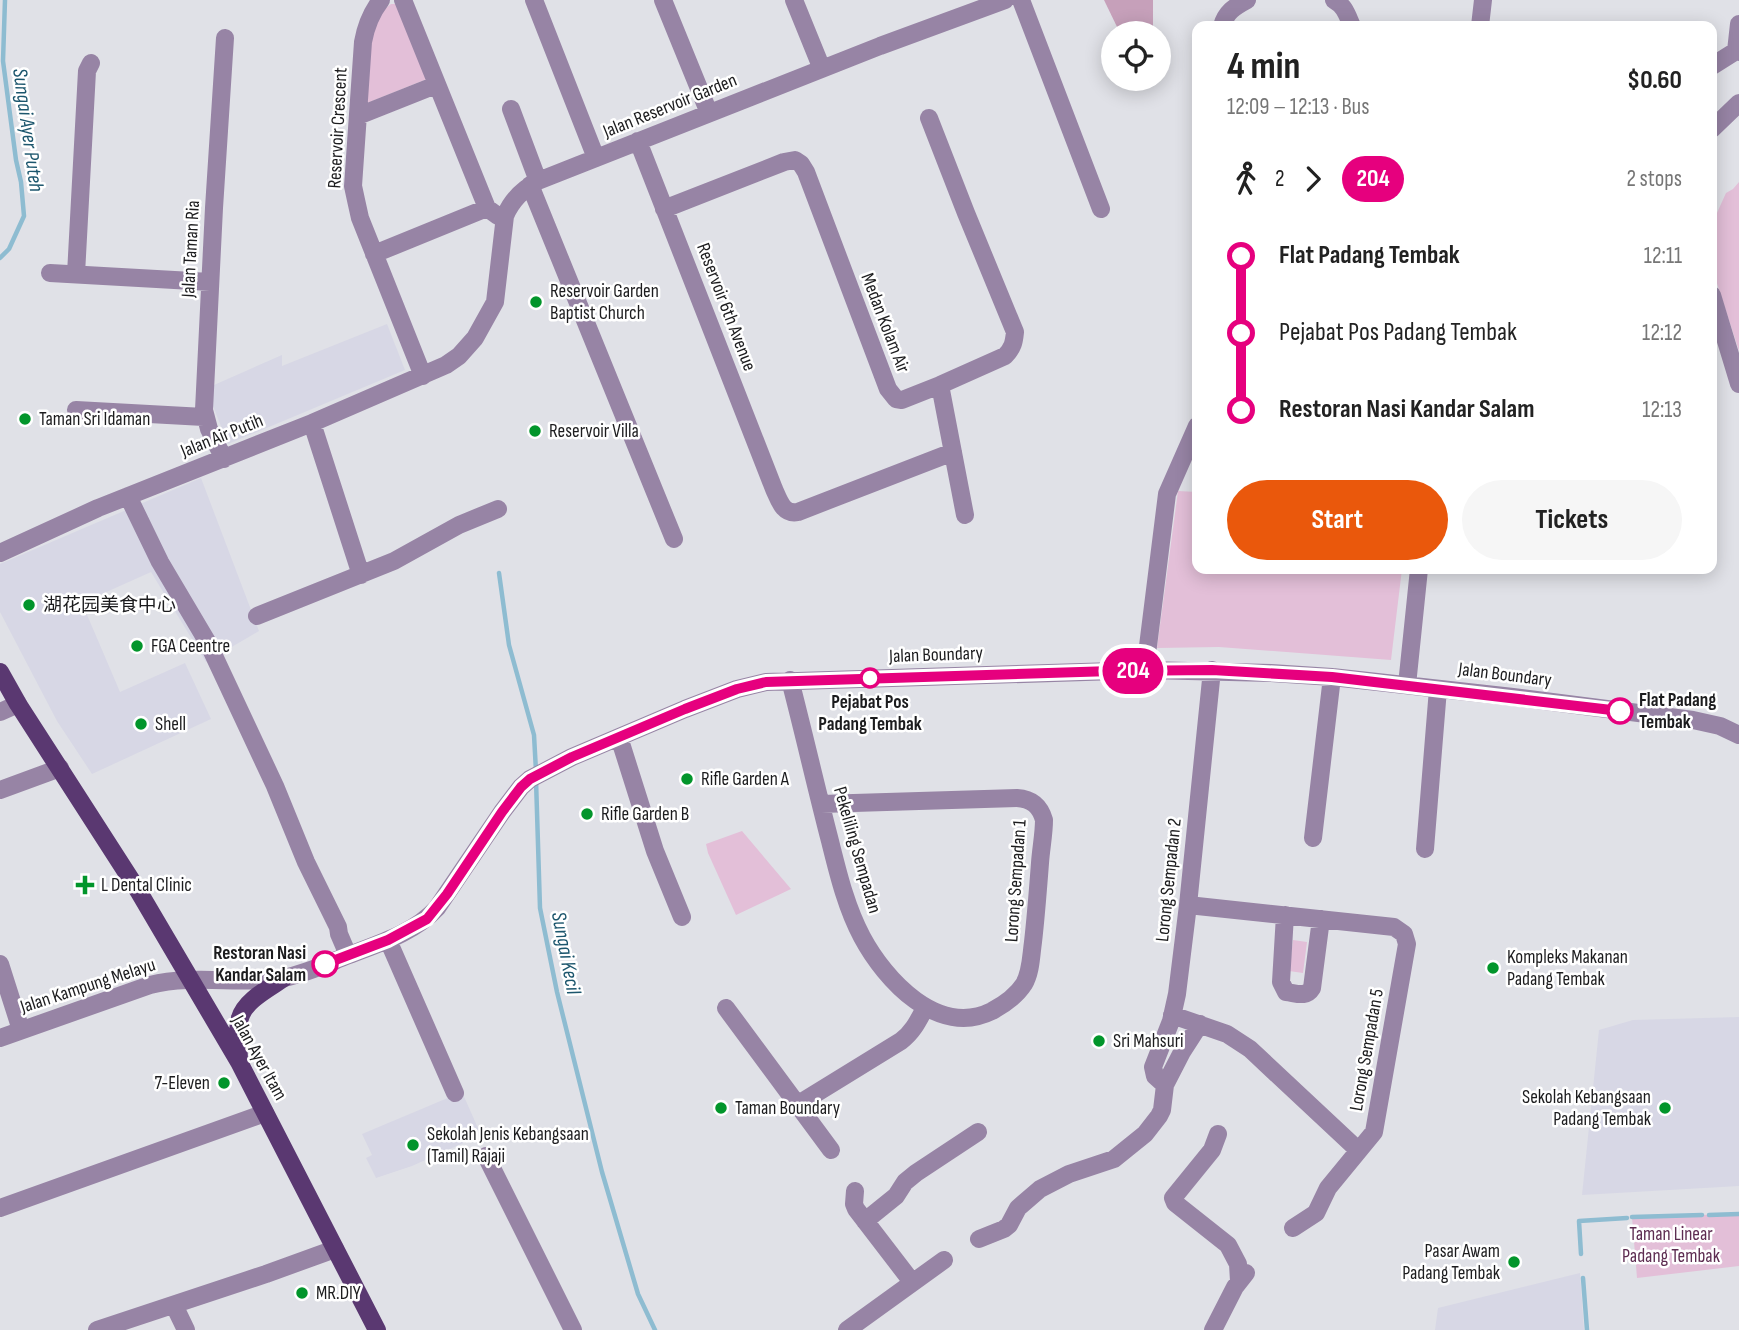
<!DOCTYPE html>
<meta charset="utf-8">
<style>
:root{--surface:#fff;--page:#f6f6f6;--text:#222;--muted:#767676;--accent:#ea580c}
body{margin:0;font-family:"Sofia Sans Condensed","Noto Sans SC",sans-serif;background:var(--page);color:var(--text);height:100vh;display:flex;flex-direction:column;font-size:26px;white-space:nowrap}
*{box-sizing:border-box;margin:0}
p{font-size:23px;color:var(--muted)}
.icon{flex:none;width:38px;height:38px;fill:none;stroke:currentColor;stroke-width:2;stroke-linecap:round;stroke-linejoin:round}
.map{position:relative;flex:1;overflow:hidden}
.sheet{position:absolute;left:1192px;top:21px;width:525px;height:553px;display:flex;flex-direction:column;background:var(--surface);border-radius:14px;box-shadow:0 4px 18px #0003}
.sheet>*{flex:none}
.badge{padding:0 14px;border-radius:23px;font-size:24px;line-height:46px}
.fabs{position:absolute;left:1101px;top:21px;display:grid;gap:14px}
.fabs a{display:grid;place-items:center;width:70px;height:70px;border-radius:50%;background:var(--surface);box-shadow:0 4px 18px #0003;font-size:35px}
.map>.badge{position:absolute;translate:-50% -50%;box-shadow:0 0 0 4px #fff}
.legs{display:flex;align-items:center;gap:10px;height:77px;padding:0 35px;font-size:23px}
.legs p{margin-inline-start:auto}
.head{display:flex;align-items:center;justify-content:space-between;height:119px;padding:0 35px}
h1{font-size:38px;font-weight:700;line-height:52px}
.primary-button{display:flex;gap:14px;margin-top:auto;padding:14px 35px}
.primary-button a{flex:1;height:80px;border-radius:42px;background:var(--accent);color:#fff;font-size:28px;font-weight:700;line-height:80px;text-align:center}
.primary-button a+a{background:var(--page);color:var(--text)}
ul{padding:0 35px;list-style:none}
li{display:flex;align-items:center;gap:24px;height:77px;font-size:26px}
li i{display:grid;place-items:center;width:10px;height:100%;margin:0 9px;background:currentColor}
li i::after{content:'';width:18px;height:18px;margin:-9px;border:5px solid;border-radius:50%;background:var(--surface)}
li p{margin-inline-start:auto}
li:first-child i{background:linear-gradient(#0000 50%,currentColor 0)}
li:last-child i{background:linear-gradient(currentColor 50%,#0000 0)}
.map>svg:first-child{display:block}
</style>
<div class="map">
<svg width="1739" height="1330" viewBox="0 0 1739 1330">
<rect width="100%" height="100%" fill="#e0e1e7"/>
<path fill="#d7d7e5" d="M387,324L405,370L228,444L213,406L212,397L214,385L282,355V366Z
M201,478L259,631L206,662L151,572L82,603L120,692L185,663L211,719L92,774L57,721L0,612V564Z
M1739,1017V1186L1582,1195L1599,1030L1633,1020Z
M462,1092L481,1135L412,1166L376,1178L366,1158L372,1155L362,1134Z
M1580,1273L1584,1330H1435L1438,1308Z"/>
<path fill="#e3bfd8" d="M391,4H395L398,7L427,79L367,103L372,32C376,21 381,11 391,4Z
M1739,182V351L1712,268V224L1726,193L1733,189Z
M1178,491L1197,492V569H1402L1391,660L1219,647L1157,648Z
M742,831L791,889L736,915L708,853L706,844Z
M1293,940L1307,942L1303,973L1289,971Z
M1739,1214V1266L1637,1278L1632,1217Z"/>
<path fill="#c6a0ba" d="M1104,0H1153V33H1120Z"/>
<g fill="none" stroke-linecap="round" stroke-linejoin="round">
<path stroke="#8ebcd1" stroke-width="4.5" d="M0,258L9,249L24,216L21,182L16,160L3,61L5,0
M499,573L509,645L534,735L536,771
M536,780L540,908L557,992L602,1172L638,1294L655,1330
M1709,1215L1739,1214
M1632,1217L1702,1215
M1581,1254L1579,1221L1627,1218
M1583,1278L1587,1330"/>
<path stroke="#9784a5" stroke-width="18" d="M381,0C371,13 366,25 363,42L353,186L356,200L360,218L423,376
M403,0L487,208L498,216H505
M534,0L596,158
M663,0L709,113
M794,0L822,69
M1021,0L1101,209
M1334,0C1345,6 1347,15 1352,26
M1739,24L1736,51L1739,52
M1222,26C1226,12 1234,7 1247,0
M1480,26L1483,0
M1712,66L1736,51
M511,109L538,181
M358,116L436,85
M1712,129L1739,103
M638,141L774,489C779,500 783,515 798,512L953,452
M530,185L674,539
M664,209L784,162L795,160L801,164L806,172L888,389L896,399L902,400L940,385L1005,356C1013,348 1014,342 1015,332L966,213L929,118
M374,254L487,208
M50,273L210,282
M76,274L87,71L91,63
M1712,295L1739,384
M940,385L965,515
M76,410L204,417
M312,423L361,575
M224,459L209,429L204,410L214,208L225,38
M128,496L160,562L208,643L275,786L306,862L338,927L339,934L348,955
M0,553L98,508L312,423L446,365L459,356L475,338L495,302L505,216C512,199 523,189 538,181L880,46L1005,0
M257,616L394,561L459,525L498,509
M1147,670V654L1167,494L1197,426
M790,680C804,734 816,787 830,841C838,873 846,907 862,937C885,980 938,1038 992,1011C1003,1005 1017,995 1024,984C1031,972 1031,956 1033,942C1036,916 1038,889 1040,863C1041,848 1044,834 1044,820C1040,806 1032,799 1017,798L821,804
M1407,685L1419,569
M0,712L18,704
M619,737L655,851L682,917
M0,790L60,768
M1313,838L1332,677
M1425,849L1438,689
M1188,905L1394,927L1404,934L1407,944L1374,1132L1328,1188L1316,1213L1293,1228
M1285,915L1281,982L1286,992C1296,993 1306,998 1312,988L1321,919
M388,940L455,1093
M0,964L21,1030
M726,1008L831,1150
M1172,1015L1227,1034L1250,1049L1358,1150
M0,1038L150,985C195,974 239,985 283,978C304,974 324,965 344,957C377,944 413,934 437,908L502,812L521,787L530,779L572,757L685,709L737,689L766,682L1147,670L1271,673L1332,677L1513,697L1693,720L1720,726L1739,735
M1165,1085L1155,1076L1153,1067L1171,1021L1177,994L1188,905L1212,670
M797,1105L901,1041C913,1032 918,1021 925,1008
M1218,1134L1212,1150L1173,1198L1175,1203L1228,1245L1238,1264L1239,1281
M486,1156L573,1330
M855,1191L854,1204L856,1209L912,1282
M0,1208L265,1113
M865,1221L896,1196L905,1182L916,1173L978,1132
M979,1239L1004,1229L1009,1225L1018,1208L1040,1189L1069,1174L1114,1159L1145,1134L1159,1116L1162,1110L1165,1085L1182,1052L1200,1024
M174,1305L186,1330
M97,1330L266,1274L335,1249
M847,1330L944,1260
M1213,1330L1235,1287L1246,1273"/>
<path stroke="#5a3871" stroke-width="18" d="M0,672L18,704L139,892L239,1062L377,1330
M239,1062C239,1048 236,1031 240,1018C245,1000 270,988 284,978"/>
</g>
<g fill="none" stroke-linecap="round" stroke-linejoin="round">
<defs>
<path id="line-1" d="M325,964L388,940L427,919L447,894L502,812L521,787L530,779L572,757L685,709L737,689L766,682L1112,671L1212,670L1332,677L1620,711"/>
</defs>
<use href="#line-1" stroke="#fff" stroke-width="16"/>
<use href="#line-1" stroke="#e6007e" stroke-width="10"/>
</g>
<g fill="#02952b" stroke="#fff" stroke-width="2.5">
<circle cx="536" cy="302" r="7"/>
<circle cx="25" cy="419" r="7"/>
<circle cx="535" cy="431" r="7"/>
<circle cx="29" cy="605" r="7"/>
<circle cx="137" cy="646" r="7"/>
<circle cx="141" cy="724" r="7"/>
<circle cx="687" cy="779" r="7"/>
<circle cx="587" cy="814" r="7"/>
<path d="M81.5 874.5h7v7h7v7h-7v7h-7v-7h-7v-7h7z"/>
<circle cx="1493" cy="968" r="7"/>
<circle cx="1099" cy="1041" r="7"/>
<circle cx="224" cy="1083" r="7"/>
<circle cx="721" cy="1108" r="7"/>
<circle cx="1665" cy="1108" r="7"/>
<circle cx="413" cy="1145" r="7"/>
<circle cx="1514" cy="1262" r="7"/>
<circle cx="302" cy="1293" r="7"/>
</g>
<g fill="#fff" stroke="#e6007e" stroke-width="3.5">
<circle cx="870" cy="678" r="9"/>
<circle cx="1620" cy="711" r="12"/>
<circle cx="325" cy="964" r="12"/>
</g>
<g text-anchor="middle" dominant-baseline="central" stroke-width="5" stroke-linejoin="round" paint-order="stroke">
<g font-size="19" fill="#1c1c1e" stroke="#fff">
<text transform="translate(670 106) rotate(-22)">Jalan Reservoir Garden</text>
<text transform="translate(338 128) rotate(-87)">Reservoir Crescent</text>
<text transform="translate(191 249) rotate(-87)">Jalan Taman Ria</text>
<text transform="translate(726 307) rotate(69)">Reservoir 6th Avenue</text>
<text transform="translate(885 323) rotate(69)">Medan Kolam Air</text>
<text transform="translate(222 436) rotate(-22)">Jalan Air Putih</text>
<text transform="translate(936 655) rotate(-2)">Jalan Boundary</text>
<text transform="translate(1505 675) rotate(7)">Jalan Boundary</text>
<text transform="translate(857 850) rotate(74)">Pekeliling Sempadan</text>
<text transform="translate(1169 880) rotate(-84)">Lorong Sempadan 2</text>
<text transform="translate(1016 881) rotate(-86)">Lorong Sempadan 1</text>
<text transform="translate(88 986) rotate(-18)">Jalan Kampung Melayu</text>
<text transform="translate(1367 1050) rotate(-80)">Lorong Sempadan 5</text>
<text transform="translate(259 1058) rotate(61)">Jalan Ayer Itam</text>
</g>
<g font-size="19" fill="#1c1c1e" stroke="#fff" text-anchor="start">
<text x="550" y="291">Reservoir Garden<tspan x="550" dy="22">Baptist Church</tspan></text>
<text x="39" y="419">Taman Sri Idaman</text>
<text x="549" y="431">Reservoir Villa</text>
<text x="43" y="605">湖花园美食中心</text>
<text x="151" y="646">FGA Ceentre</text>
<text x="155" y="724">Shell</text>
<text x="701" y="779">Rifle Garden A</text>
<text x="601" y="814">Rifle Garden B</text>
<text x="101" y="885">L Dental Clinic</text>
<text x="1507" y="957">Kompleks Makanan<tspan x="1507" dy="22">Padang Tembak</tspan></text>
<text x="1113" y="1041">Sri Mahsuri</text>
<text x="210" y="1083" text-anchor="end">7-Eleven</text>
<text x="1651" y="1097" text-anchor="end">Sekolah Kebangsaan<tspan x="1651" dy="22">Padang Tembak</tspan></text>
<text x="735" y="1108">Taman Boundary</text>
<text x="427" y="1134">Sekolah Jenis Kebangsaan<tspan x="427" dy="22">(Tamil) Rajaji</tspan></text>
<text x="1500" y="1251" text-anchor="end">Pasar Awam<tspan x="1500" dy="22">Padang Tembak</tspan></text>
<text x="316" y="1293">MR.DIY</text>
</g>
<g font-size="19" font-weight="bold" fill="#1c1c1e" stroke="#fff" text-anchor="start">
<text x="1639" y="700">Flat Padang<tspan x="1639" dy="22">Tembak</tspan></text>
<text x="870" y="702" text-anchor="middle">Pejabat Pos<tspan x="870" dy="22">Padang Tembak</tspan></text>
<text x="306" y="953" text-anchor="end">Restoran Nasi<tspan x="306" dy="22">Kandar Salam</tspan></text>
</g>
<g font-size="19" fill="#5d2c51" stroke="#fff">
<text x="1671" y="1234">Taman Linear<tspan x="1671" dy="22">Padang Tembak</tspan></text>
</g>
<g font-size="21" font-style="italic" fill="#1c566d" stroke="#fff">
<text transform="translate(28 130) rotate(82)">Sungai Ayer Puteh</text>
<text transform="translate(566 953) rotate(79)">Sungai Kecil</text>
</g>
</g>
</svg>
<div class="fabs">
<a><svg class="icon" aria-label="locate" viewBox="0 0 24 24"><circle cx="12" cy="12" r="6"/><path d="M12 2v4M12 18v4M2 12h4M18 12h4"/></svg></a>
</div>
<b class="badge" style="left:1133px;top:671px;background:#e6007e;color:#fff">204</b>
<section class="sheet">
<div class="head"><div><h1>4 min</h1><p>12:09 – 12:13 · Bus</p></div><b>$0.60</b></div>
<div class="legs"><svg class="icon" aria-label="walk" viewBox="0 0 24 24"><circle cx="13" cy="4" r="2"/><path d="M13 8l-2 6 4 7M11 14l-3 7M7 12l3-4h3l4 4"/></svg>2<svg class="icon" aria-label="forward" viewBox="0 0 24 24"><path d="M9 5l7 7-7 7"/></svg><b class="badge" style="background:#e6007e;color:#fff">204</b><p>2 stops</p></div>
<ul>
<li><i style="color:#e6007e"></i><b>Flat Padang Tembak</b><p>12:11</p></li>
<li><i style="color:#e6007e"></i><span>Pejabat Pos Padang Tembak</span><p>12:12</p></li>
<li><i style="color:#e6007e"></i><b>Restoran Nasi Kandar Salam</b><p>12:13</p></li>
</ul>
<div class="primary-button"><a>Start</a><a>Tickets</a></div>
</section>
</div>
